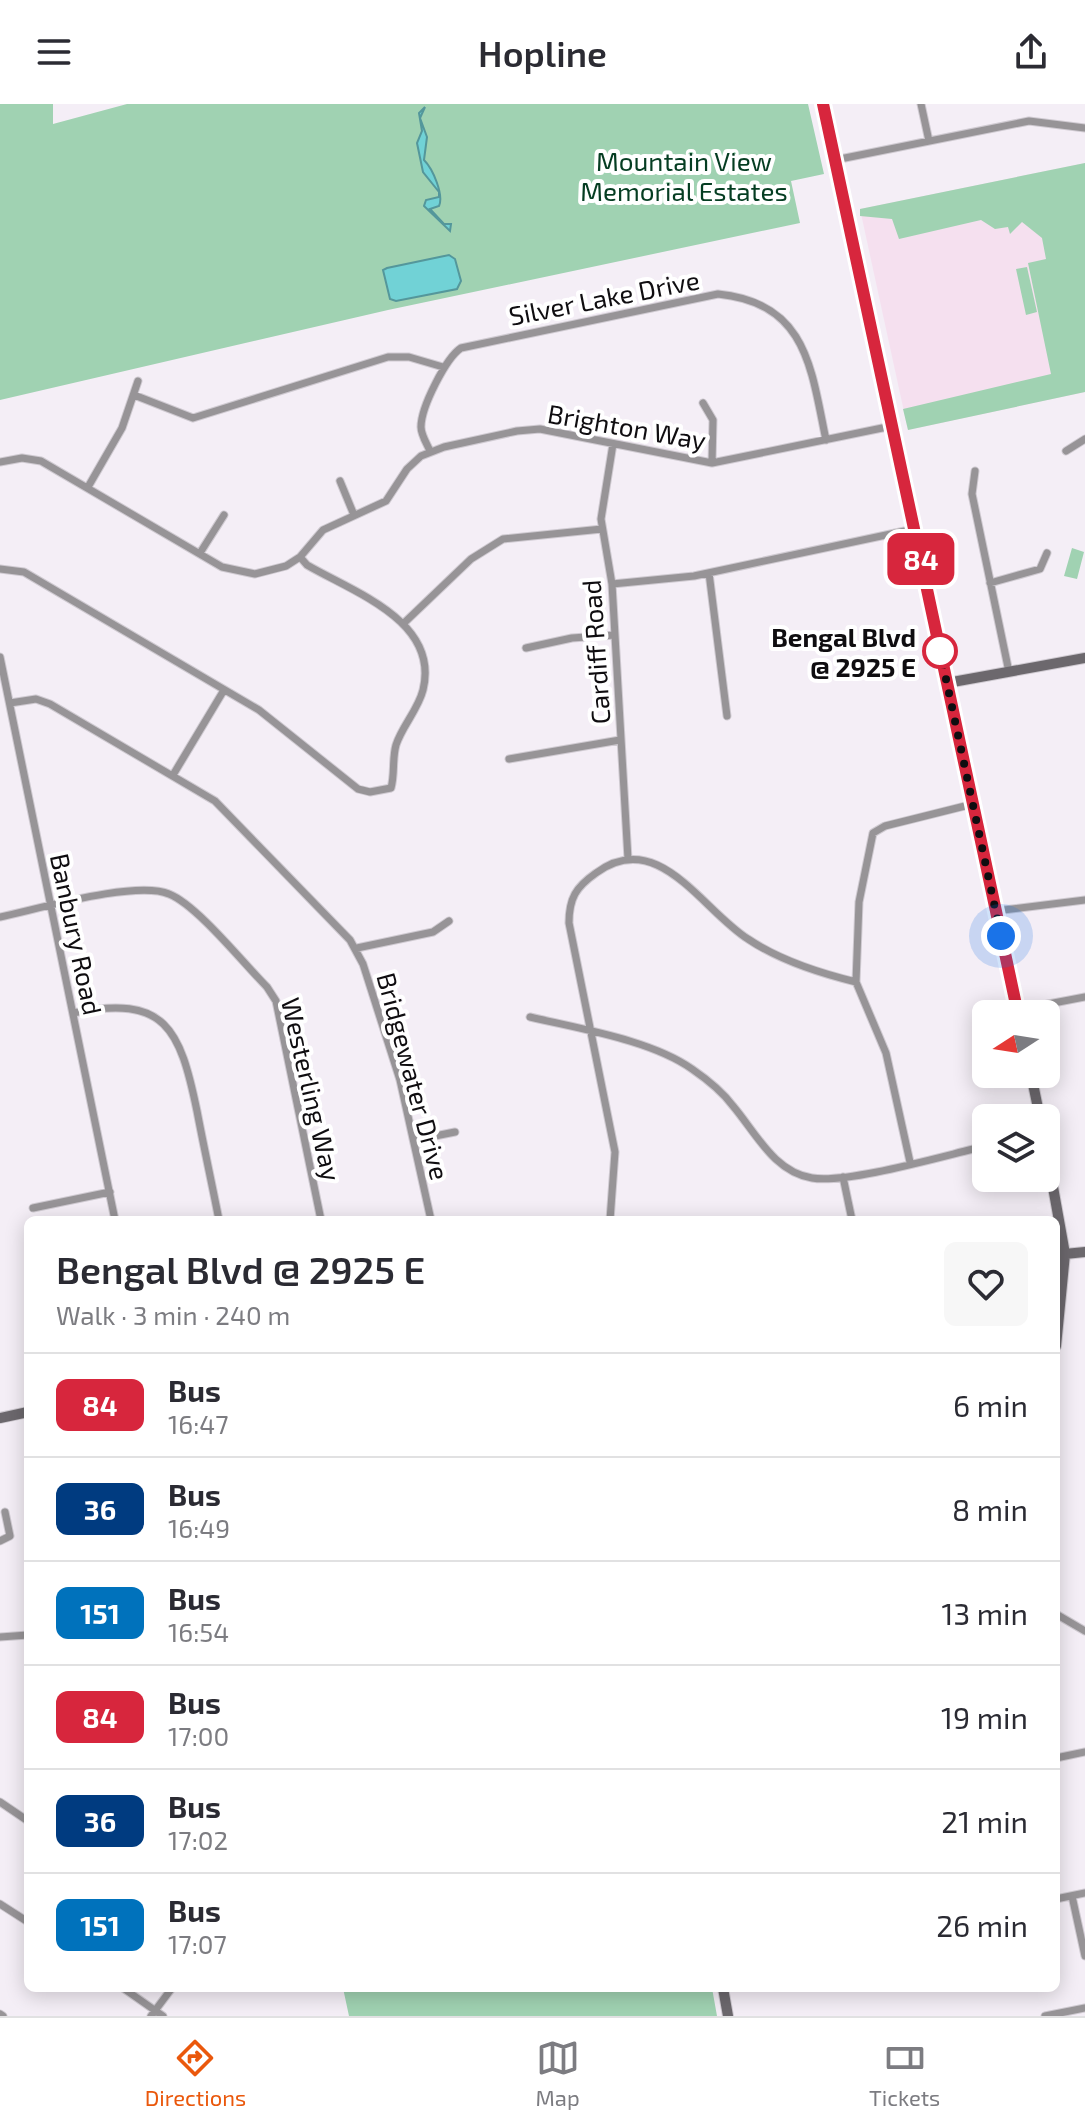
<!DOCTYPE html>
<meta charset="utf-8">
<style>
:root{--surface:#fff;--page:#f7f7f7;--text:#2b2b33;--muted:#7c7c81;--line:#e1e1e2;--accent:#ea580c}
body{margin:0;font-family:"Exo 2",sans-serif;background:var(--page);color:var(--text);height:100vh;display:flex;flex-direction:column;font-size:30px;white-space:nowrap}
*{box-sizing:border-box;margin:0}
p{font-size:26px;color:var(--muted)}
.icon{flex:none;width:44px;height:44px;fill:none;stroke:currentColor;stroke-width:2;stroke-linecap:round;stroke-linejoin:round}
.map{position:relative;flex:1;overflow:hidden}
.details{position:absolute;left:24px;top:1112px;width:1036px;height:776px;display:flex;flex-direction:column;background:var(--surface);border-radius:12px;box-shadow:0 4px 20px #0003}
.details>*{flex:none}
.badge{padding:0 16px;border-radius:12px;font-size:28px;line-height:52px}
.needle{width:52px;rotate:258deg}
.buttons{position:absolute;left:972px;top:896px;display:grid;gap:16px}
.buttons a{display:grid;place-items:center;width:88px;height:88px;border-radius:12px;background:var(--surface);box-shadow:0 4px 20px #0003;font-size:40px}
.you{position:absolute;width:40px;height:40px;margin:-20px;border:6px solid #fff;border-radius:50%;background:#1a73e8;box-shadow:0 0 0 12px #1a73e833}
.map>.badge{position:absolute;translate:-50% -50%;box-shadow:0 0 0 4px #fff}
.round{display:grid;place-items:center;flex:none;width:84px;height:84px;border-radius:12px;background:var(--page)}
.headline{display:flex;align-items:center;justify-content:space-between;height:136px;padding:0 32px}
h1{font-size:38px;font-weight:600;line-height:60px}
ul{padding:0;list-style:none}
li{display:flex;align-items:center;gap:24px;height:104px;padding:0 32px;border-top:2px solid var(--line)}
li div{flex:1}
li b{display:block;font-size:30px}
li em{font-style:normal}
li .badge{min-width:88px;font-weight:700;text-align:center}
header{display:flex;justify-content:space-between;align-items:center;height:104px;padding:0 32px;background:var(--surface);font-size:36px;font-weight:600}
.tabs{display:flex;justify-content:space-around;align-items:center;height:112px;border-top:2px solid var(--line);background:var(--surface);font-size:22px;color:var(--muted)}
.tabs a{display:grid;justify-items:center;gap:4px}
.tabs .on{color:var(--accent)}
.map>svg:first-child{display:block}
</style>
<header><svg class="icon" aria-label="menu" viewBox="0 0 24 24"><path d="M4 6h16M4 12h16M4 18h16"/></svg>Hopline<svg class="icon" aria-label="share" viewBox="0 0 24 24"><path d="M12 15V3M7 8l5-5 5 5M5 13v7h14v-7"/></svg></header>
<div class="map">
<svg width="1085" height="1912" viewBox="0 0 1085 1912">
<rect width="100%" height="100%" fill="#f4eef6"/>
<path fill="#f5e0ef" d="M1085,59V288L908,326L860,105Z"/>
<path fill="#a0d2b2" d="M0,0H53V20L127,0H808L824,70L791,77L800,119L388,206L0,296Z
M1085,59V288L908,326L903,305L1051,270L1028,159L1046,155L1042,134L1022,118L1010,130L1008,123L995,125L981,116L899,135L892,115L860,112V105Z
M1027,163L1037,208L1026,211L1016,165Z
M1072,444L1084,448L1077,475L1064,472Z
M343,1884H712L717,1912H349Z"/>
<path fill="#71d2d6" stroke="#54979b" stroke-width="2" d="M425,3L420,14L427,33L424,56C433,65 444,91 439,102L430,105L444,120H451L450,127L424,102L426,96L439,93V88L423,68L417,39L422,27L419,9Z
M449,151L455,155L461,177L457,185L396,197L390,195L383,166L387,164Z"/>
<g fill="none" stroke-linecap="round" stroke-linejoin="round">
<defs>
<path id="street" d="M921,0L929,37
M835,56L1029,17L1085,24
M134,291L193,314L388,253H409L443,263
M703,299L713,316L712,359
M613,340L601,415L612,480L628,755
M430,347C427,340 421,331 421,323C421,303 446,254 461,244L718,190C807,199 811,264 826,336
M1066,347L1085,335
M0,358L22,354L41,357L222,463L255,470L286,462L300,453L323,426L386,397L407,365L421,352L444,343L517,327L540,325L712,359L892,322
M975,367L972,390L1009,568
M340,377L354,411
M88,383L122,324L138,277
M200,449L224,411
M0,465L24,468L259,606L358,685L370,688L391,684C395,670 392,655 396,641C402,622 418,606 423,586C440,517 353,488 307,461L300,453
M709,469L727,612
M990,479L1040,465L1047,449
M612,480L694,472L914,425
M404,519L471,455L503,435L602,425
M526,544L572,534L615,531
M0,553L115,1116
M10,599L36,595L50,600L215,697L350,836L363,860L400,976L431,1116
M509,655L620,636
M173,671L224,586
M995,807L1085,796
M0,813C38,805 136,776 169,790C197,801 244,860 267,883L276,897L321,1116
M357,844L433,828L449,817
M1017,906L1085,893
M73,909C166,890 180,925 197,1007C204,1044 212,1080 219,1116
M530,913C580,925 651,936 692,965C708,976 722,987 733,1002C756,1029 774,1068 812,1074C848,1080 946,1051 986,1042
M415,1036L455,1028
M910,1058L886,949L856,878L859,798L873,729L885,722L973,700
M843,1073L852,1116
M33,1104L110,1088
M610,1116L615,1048L569,819C569,794 576,783 596,769C658,723 702,806 748,835C779,856 819,869 856,878
M0,1437L10,1432L5,1408
M1056,1510L1085,1527
M0,1533L28,1531
M1056,1654L1085,1648
M0,1698L28,1717
M1072,1792L1085,1852
M1056,1795L1085,1789
M0,1800L28,1818
M123,1884L163,1912
M0,1910L3,1912
M151,1912L172,1884
M1045,1912L1085,1904"/>
<path id="secondary" d="M823,0L1018,910
M947,579L1085,554
M1031,970L1040,1014
M1046,1044L1065,1150L1056,1242
M1065,1150L1085,1148
M0,1314L28,1308
M723,1884L728,1912"/>
</defs>
<use href="#street" stroke="#cfcad1" stroke-width="9"/>
<use href="#secondary" stroke="#cfcad1" stroke-width="12"/>
<use href="#street" stroke="#979497" stroke-width="7"/>
<use href="#secondary" stroke="#6c686d" stroke-width="10"/>
</g>
<g fill="none" stroke-linecap="round" stroke-linejoin="round">
<defs>
<path id="line" d="M823,0L1018,910"/>
</defs>
<use href="#line" stroke="#fff" stroke-width="18"/>
<use href="#line" stroke="#d7263d" stroke-width="12"/>
<path stroke="#0f0d10" stroke-width="8" stroke-dasharray="0 14.4" d="M940,547L1001,832"/>
</g>
<circle fill="#fff" stroke="#d7263d" stroke-width="4" cx="940" cy="547" r="16"/>
<g text-anchor="middle" dominant-baseline="central" stroke-width="8" stroke-linejoin="round" paint-order="stroke">
<g font-size="26" fill="#053d22" stroke="#fff">
<text x="684" y="56">Mountain View<tspan x="684" dy="30">Memorial Estates</tspan></text>
</g>
<g font-size="26" fill="#0f0d10" stroke="#fff">
<text transform="translate(604 193) rotate(-11)">Silver Lake Drive</text>
<text transform="translate(627 322) rotate(10)">Brighton Way</text>
<text transform="translate(595 548) rotate(-94)">Cardiff Road</text>
<text transform="translate(77 830) rotate(78)">Banbury Road</text>
<text transform="translate(414 972) rotate(75)">Bridgewater Drive</text>
<text transform="translate(312 985) rotate(77)">Westerling Way</text>
</g>
<g font-size="26" font-weight="bold" fill="#0f0d10" stroke="#fff" text-anchor="end">
<text x="916" y="532">Bengal Blvd<tspan x="916" dy="30">@ 2925 E</tspan></text>
</g>
</g>
</svg>
<div class="buttons">
<a><svg class="needle" viewBox="-14 -14 28 28"><path d="M0-13l5 13h-10z" fill="#e53935"/><path d="M0 13l5-13h-10z" fill="#7c7c81"/></svg></a>
<a><svg class="icon" aria-label="layers" viewBox="0 0 24 24"><path d="M12 4l9 5-9 5-9-5zM3 14l9 5 9-5"/></svg></a>
</div>
<div class="you" style="left:1001px;top:832px"></div>
<b class="badge" style="left:921px;top:455px;background:#d7263d;color:#fff">84</b>
<section class="details">
<div class="headline"><div><h1>Bengal Blvd @ 2925 E</h1><p>Walk · 3 min · 240 m</p></div><a class="round"><svg class="icon" aria-label="heart" viewBox="0 0 24 24"><path d="M12 20l-8-8c-3-5 5-10 8-4 3-6 11-1 8 4z"/></svg></a></div>
<ul>
<li><span class="badge" style="background:#d7263d;color:#fff">84</span><div><b>Bus</b><p>16:47</p></div><em>6 min</em></li>
<li><span class="badge" style="background:#003b80;color:#fff">36</span><div><b>Bus</b><p>16:49</p></div><em>8 min</em></li>
<li><span class="badge" style="background:#0072bc;color:#fff">151</span><div><b>Bus</b><p>16:54</p></div><em>13 min</em></li>
<li><span class="badge" style="background:#d7263d;color:#fff">84</span><div><b>Bus</b><p>17:00</p></div><em>19 min</em></li>
<li><span class="badge" style="background:#003b80;color:#fff">36</span><div><b>Bus</b><p>17:02</p></div><em>21 min</em></li>
<li><span class="badge" style="background:#0072bc;color:#fff">151</span><div><b>Bus</b><p>17:07</p></div><em>26 min</em></li>
</ul>
</section>
</div>
<nav class="tabs">
<a class="on"><svg class="icon" aria-label="directions" viewBox="0 0 24 24"><path d="M12 3l9 9-9 9-9-9zM9 14v-3h6M13 9l2 2-2 2"/></svg>Directions</a>
<a><svg class="icon" aria-label="map" viewBox="0 0 24 24"><path d="M3 6l6-2 6 2 6-2v14l-6 2-6-2-6 2zM9 4v14M15 6v14"/></svg>Map</a>
<a><svg class="icon" aria-label="tickets" viewBox="0 0 24 24"><path d="M3 7h18v10H3zM15 7v10"/></svg>Tickets</a>
</nav>
